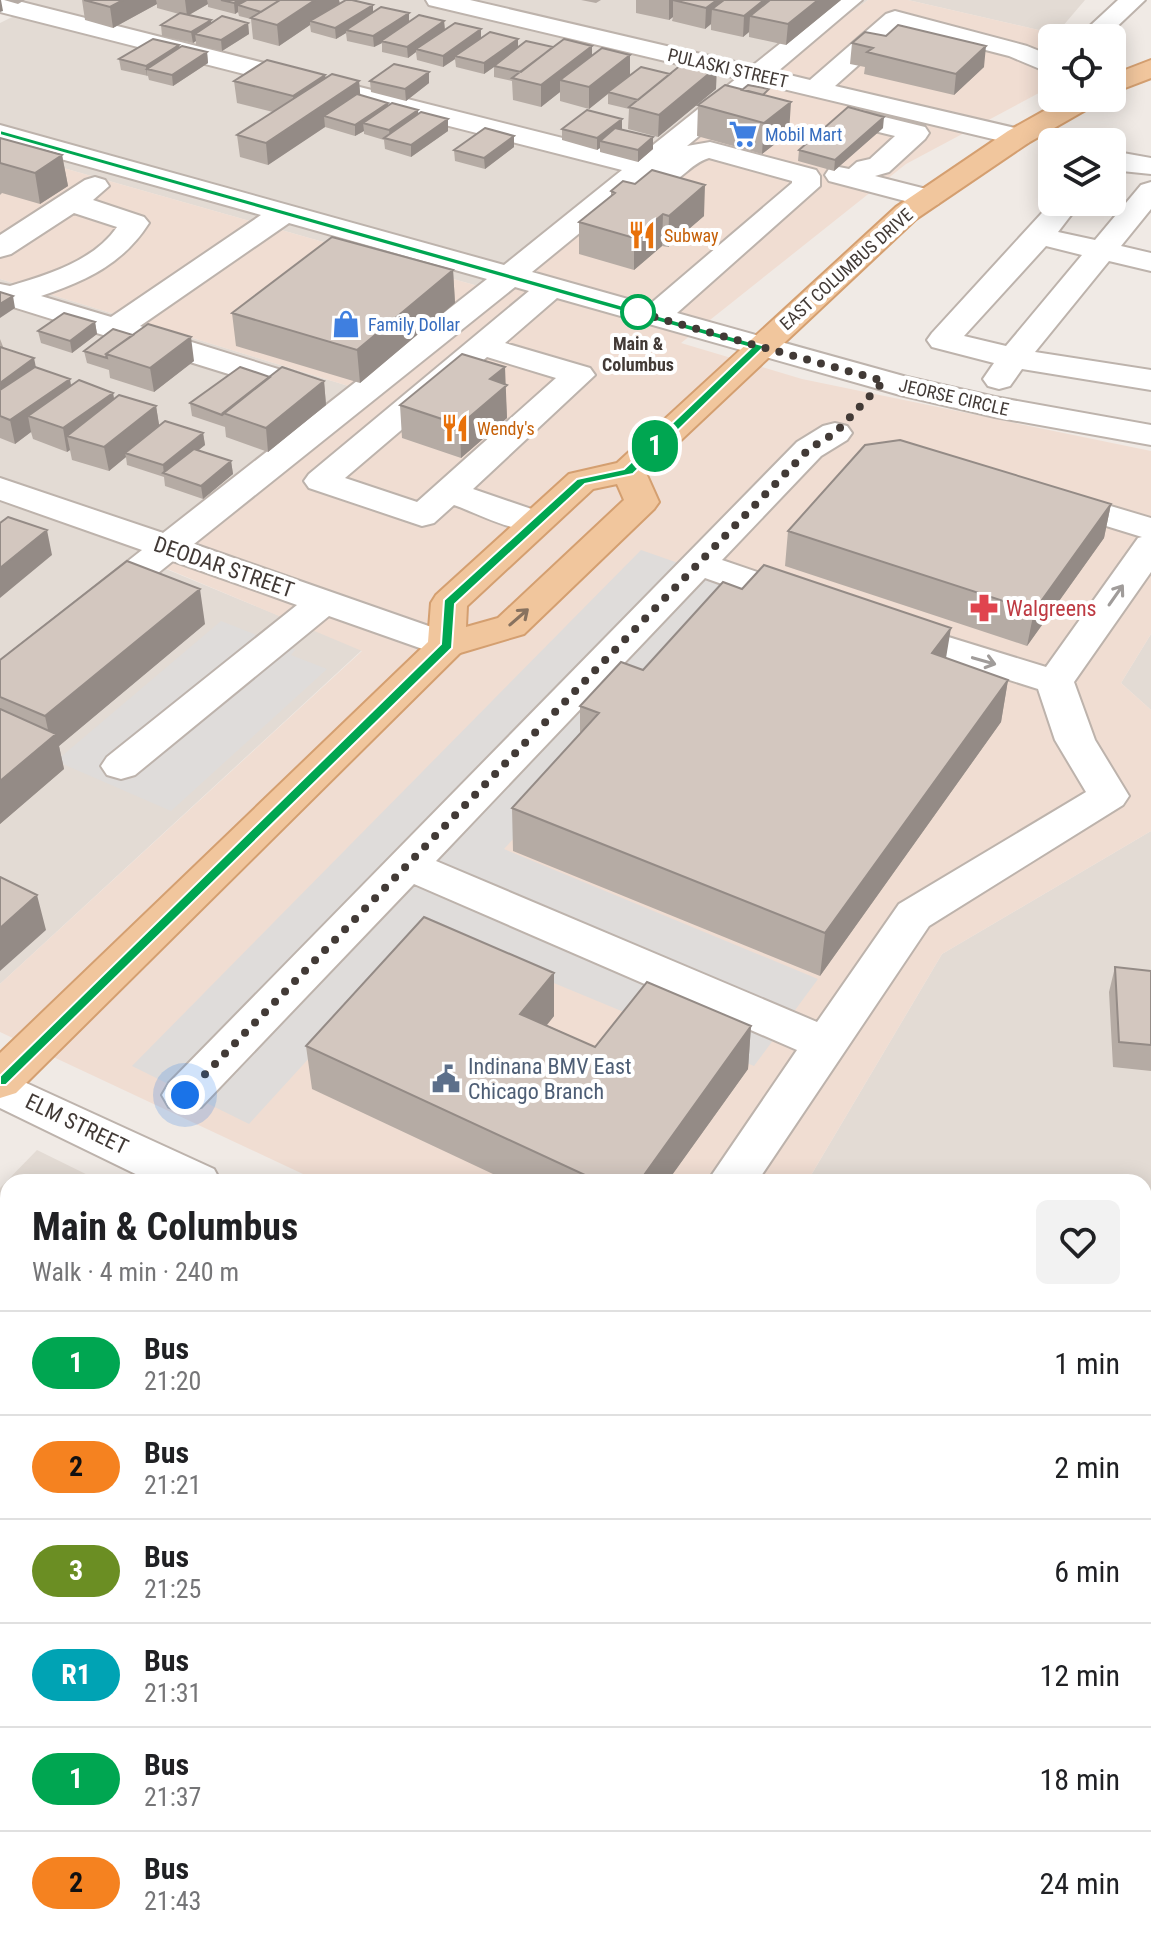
<!DOCTYPE html>
<meta charset="utf-8">
<style>
:root{--surface:#fff;--page:#f2f2f2;--text:#202124;--muted:#757577;--line:#e0e0e0}
body{margin:0;font-family:"Roboto Condensed",sans-serif;background:var(--page);color:var(--text);height:100vh;display:flex;flex-direction:column;font-size:30px;white-space:nowrap}
*{box-sizing:border-box;margin:0}
p{font-size:26px;color:var(--muted)}
.icon{flex:none;width:44px;height:44px;fill:none;stroke:currentColor;stroke-width:2;stroke-linecap:round;stroke-linejoin:round}
.map{position:relative;flex:1;overflow:hidden}
.panel{position:absolute;left:0px;top:1174px;width:1152px;height:778px;display:flex;flex-direction:column;background:var(--surface);border-radius:24px 24px 0 0;box-shadow:0 4px 20px #0003}
.panel>*{flex:none}
.badge{padding:0 16px;border-radius:26px;font-size:28px;line-height:52px}
.controls{position:absolute;left:1038px;top:24px;display:grid;gap:16px}
.controls a{display:grid;place-items:center;width:88px;height:88px;border-radius:12px;background:var(--surface);box-shadow:0 4px 20px #0003;font-size:40px}
.you{position:absolute;width:40px;height:40px;margin:-20px;border:6px solid #fff;border-radius:50%;background:#1a73e8;box-shadow:0 0 0 12px #1a73e833}
.map>.badge{position:absolute;translate:-50% -50%;box-shadow:0 0 0 4px #fff}
.round{display:grid;place-items:center;flex:none;width:84px;height:84px;border-radius:12px;background:var(--page)}
.overview{display:flex;align-items:center;justify-content:space-between;height:136px;padding:0 32px}
h1{font-size:38px;font-weight:700;line-height:60px}
ul{padding:0;list-style:none}
li{display:flex;align-items:center;gap:24px;height:104px;padding:0 32px;border-top:2px solid var(--line)}
li div{flex:1}
li b{display:block;font-size:30px}
li em{font-style:normal}
li .badge{min-width:88px;font-weight:700;text-align:center}
.map>svg:first-child{display:block}
</style>
<div class="map">
<svg width="1151" height="1951" viewBox="0 0 1151 1951">
<rect width="100%" height="100%" fill="#f0eae5"/>
<path fill="#e3dbd4" d="M0,0H868L478,286L0,150V23L20,13Z
M908,0H1085L1056,34Z
M0,279L381,396L166,569L362,650L0,984Z
M1151,634V710L1121,683Z
M1151,831V1951H0V1489L8,1494V1944H1144V1182H807L942,954Z
M37,1150L102,1182H8V1398L0,1393V1188Z"/>
<path fill="#f0ddd2" d="M868,0H908L1056,34L1045,46L1052,49V86L906,164L681,343L802,379L1151,451V634L1121,683L1151,710V831L942,954L807,1182H320L0,1032V984L362,651L165,568L381,396L0,279V150L478,286Z"/>
<path fill="#dfdcda" d="M641,550L730,581L576,770L504,849L818,979L754,1066L426,930L249,1124L132,1066Z
M221,621L295,650L291,655L327,669L171,811L56,761Z"/>
<g fill="none" stroke-linecap="round" stroke-linejoin="round">
<defs>
<path id="minor" d="M0,0H14L638,157L737,78L429,5L426,0H470L752,66L835,0H862L777,72L810,80L886,14L895,11L1027,46L1052,56V74L1009,56L900,28L835,86L1028,131L1032,137L1028,143L1018,145L762,84L687,146L710,142L816,170L820,176V186L677,313L907,377L995,397L1151,425V445L995,417L900,395L557,298L505,343L590,368L595,375L473,489L549,515L555,522L549,529C520,537 482,515 454,505L434,523L422,526L309,488L304,481L309,474L529,291L515,287L194,544L460,637L466,645L460,653L447,656L434,653L329,616L135,775L121,779L107,775L101,766L107,757L297,605L173,561L14,689L0,693V662L142,550L0,500V478L163,533L487,279L289,223L140,326L307,378L312,385L307,392L296,395L0,303V284L10,286C47,275 94,261 117,227L74,213L11,254L0,257V235L85,180L95,177L105,180L109,186L93,200L144,217L149,223C123,264 86,281 41,296L111,317L261,215L0,142V125L504,265L622,170L0,12ZM709,158L792,181V183L649,305L532,272L648,177L652,184C678,190 687,164 709,158ZM487,357L556,378L417,502L345,478Z
M1118,0H1145L1105,38H1077Z
M868,113L925,127L929,133L925,139L889,172L875,176L938,192L942,198L938,204L928,207L829,181L825,175L829,169L839,167L849,169L857,162L870,159L895,136L858,127L854,121L858,115Z
M1123,153L1151,158V174L1112,170V154Z
M1151,182V209L1121,246L1151,253V271L1109,261L1035,352L1151,370V390L1022,369L1010,386L999,389L988,386L983,379L994,363L932,347L927,340L932,333L1052,202H1081L1058,232L1095,240L1141,185ZM1046,246L1082,255L1006,346L964,336Z
M835,423L847,426L852,433L847,440L821,456L722,560L819,593L824,601L819,609L806,612L793,609L705,578L436,861L817,1022L899,904L1086,792L1055,740L1038,689L877,638L871,630L877,622L890,619L1046,667L1138,538L1142,537L1038,505L1033,498L1038,491L1050,488L1151,518V572L1074,682L1095,740L1129,796L1123,805L929,926L757,1182H707L797,1050L414,884L201,1107L185,1113L169,1107L162,1095L169,1083L797,442L823,426Z
M0,1071L214,1169L221,1182H152L0,1108Z
M1144,1612L1151,1615V1669L1144,1666Z
M579,1944H652L655,1951H582Z
M965,1944H1029L1026,1951H962Z"/>
<path id="major" d="M1151,60V78L1112,93V75Z
M1067,98H1100L1096,104L1028,143L916,219L646,473L659,502L654,509L524,634L460,653L16,1093L0,1098V1053L428,642L431,603L436,595L569,474L617,463L896,207L1008,131ZM617,484L624,500L498,618L466,627L467,606L593,489Z"/>
</defs>
<use href="#minor" stroke="#bdb3ac" stroke-width="4"/>
<use href="#major" stroke="#d49f70" stroke-width="4"/>
<use href="#minor" fill="#fff" fill-rule="evenodd"/>
<use href="#major" fill="#f1c69d" fill-rule="evenodd"/>
</g>
<path fill="#b5aba4" d="M4,0H25L18,4Z
M82,0H339L340,4L409,22L444,21L445,30L481,38L518,39V47L592,56L630,55V76L716,89L658,137L628,129L629,109L608,104V94L589,109L560,101V92L541,107L513,100L512,81L494,77V67L484,74L456,67L455,59L443,67L417,60L416,52L408,58L382,52V43L374,47L347,41L346,33L336,39L311,32L310,25L279,46L253,39L251,19L239,16L238,12L235,14L208,7V4L189,15L211,24L248,23L249,34L222,51L196,45V41L193,43L162,36L161,25L179,14L157,8V4L113,28L85,20Z
M581,0H601L596,3Z
M636,0H841L786,45L749,37V32L743,37L711,30V24L705,29L672,21L673,17L669,20L636,13Z
M852,43L984,67L954,95L864,74L865,67L850,64Z
M179,45L180,48L207,52L208,63L173,86L149,80L148,76L121,70L119,59Z
M325,78L359,81L360,95L388,106L418,110V114L448,119V131L411,157L385,149L384,140L364,134V131L355,136L325,127L268,165L240,157L237,135L273,112L237,103L234,81Z
M370,81L429,83L406,101L371,92Z
M768,96L789,133L762,154L697,136L698,105Z
M622,119V130L653,137V149L638,162L600,152V148L597,150L562,140V129Z
M883,128L834,171L798,161L799,150Z
M514,136V147L485,169L455,161L454,150Z
M0,138L62,155L68,186L40,204L2,193L0,195Z
M611,191L704,216L668,247L662,246L634,270L579,254V222L611,196Z
M453,270L455,303L360,383L236,346L232,313Z
M95,322L97,334L72,353L41,343L38,331Z
M0,339L4,349L71,386L113,393L114,399L156,406L159,426L203,433L205,445L198,450L231,461L233,474L203,499L165,486L164,477L127,465L126,457L109,471L72,460L70,450L67,452L33,439L31,432L15,444L0,438Z
M84,351L194,361L154,392L110,378L109,370L87,363Z
M270,377L324,381L326,405L268,452L226,437L225,427L192,416L190,403Z
M505,384L507,418L461,458L402,438L400,405Z
M1111,504L1104,538L1027,646L785,566L788,531Z
M205,624L59,746L64,769L0,824V660Z
M946,658L1008,680L1001,722L820,976L513,851L512,808L580,734V706L643,670Z
M1115,967L1151,971V1071L1113,1067L1109,992Z
M554,973V1016L547,1025L595,1047L751,1026L748,1069L667,1182H510L312,1089L306,1046Z
M8,1228V1315L0,1311V1236Z
M1144,1314L1151,1317V1485L1144,1482Z
M0,1320L8,1324V1455L0,1464Z
M8,1513V1652L0,1661V1523Z
M1151,1836V1928L1144,1924V1852Z
M394,1944H440L436,1951H405Z
M713,1944H800L796,1951H717L712,1948Z"/>
<path fill="#948b86" d="M0,0H1L3,11L0,12Z
M123,0H156L157,4L113,28L110,7Z
M185,0H207L208,4L187,16Z
M238,0H257L238,5V12L235,14L234,3Z
M315,0H339L340,6L310,21V25L279,46L277,25Z
M669,0H695H673V17L669,20Z
M717,0H740L712,9L711,24L705,29L706,8Z
M764,0H777L750,16L749,32L743,37L744,16Z
M818,0H841L786,45L788,24Z
M373,5V16L346,30V33L336,39L335,28Z
M409,13V24L381,41L382,43L374,47L373,36Z
M211,20L212,31L195,34L196,41L193,43L191,32Z
M444,21L445,32L416,49V52L408,58L407,47Z
M248,23L249,34L222,51L221,40Z
M481,29V40L455,56V59L443,67V56Z
M518,39V50L484,74V63Z
M179,45L181,56L147,69V77L146,66Z
M592,46V67L560,80V92L541,107V85Z
M986,46L984,67L954,95L956,74Z
M207,52L208,63L173,86L172,75Z
M630,55V76L589,109V87Z
M717,67L716,89L658,137L659,115Z
M429,72V83L406,101L405,89Z
M325,75L327,96L295,118L293,96Z
M359,81L361,103L324,116L325,127L268,165L266,143Z
M791,102L789,133L762,154L764,123Z
M388,103V114L363,123L364,131L355,136V125Z
M418,110L419,122L390,139L389,130Z
M884,117L883,128L834,171L835,160Z
M448,119V131L411,157V145Z
M622,119V131L600,141V148L597,150V138Z
M514,136V147L485,169L484,158Z
M653,137V149L638,162V150Z
M62,155L68,186L40,204L35,173Z
M705,185L704,216L668,247L669,216Z
M663,214L662,246L634,270V238Z
M453,270L455,303L360,383L357,350Z
M13,296L15,308L0,318V304Z
M95,322L97,334L72,353L70,341Z
M191,337L194,361L154,392L150,368Z
M34,358L39,382L0,410V383Z
M505,367L507,418L461,458L460,425L490,379Z
M70,379L74,403L28,416L31,432L15,444L10,420Z
M324,381L326,405L268,452L266,428Z
M113,393L117,417L67,436L70,450L67,452L63,428Z
M156,406L160,430L125,453L126,457L109,471L104,447Z
M203,433L205,445L168,475L164,474L163,465Z
M231,461L233,474L203,499L201,486Z
M1111,504L1104,538L1027,646L1034,611Z
M47,530L52,555L0,598V568Z
M200,589L205,624L59,746L64,769L0,824V781L50,739L45,716Z
M951,628L944,670L932,653Z
M1008,680L1001,722L820,976L825,933Z
M37,895L46,930L0,971V928Z
M554,973V1016L521,1057L520,1014Z
M751,1026L748,1069L667,1182H639Z
M8,1422V1455L0,1464V1431Z
M8,1619V1652L0,1661V1629Z
M8,1823V1856L0,1867V1834Z
M52,1944H75L70,1951H47Z
M185,1944H204L200,1951H181Z
M323,1944H339L334,1951H318Z
M433,1944H440L436,1951H428Z
M795,1944H800L796,1951H791Z
M930,1944H934L931,1951H927Z"/>
<path fill="#d3c7bf" stroke="#948b86" stroke-width="2" d="M84,0H123L110,7Z
M221,0H238L234,3Z
M247,0H280L261,12L238,5Z
M280,0H315L277,25L251,18Z
M346,0H352L373,5L335,28L310,21Z
M673,0H717L706,8Z
M724,0H764L744,16L712,9Z
M770,0H818L788,24L750,16Z
M381,7L409,13L373,36L346,30Z
M180,13L211,20L191,32L161,25Z
M419,15L444,21L407,47L381,41Z
M222,16L248,23L221,40L195,34Z
M455,23L481,29L443,56L416,49Z
M898,25L986,46L956,74L867,52L873,48L852,43L865,32L886,36Z
M490,32L518,39L484,63L455,56Z
M153,39L179,45L146,66L119,59Z
M564,39L592,46L541,85L512,78Z
M526,41L553,47L521,72L494,66Z
M182,46L207,52L172,75L147,69Z
M602,48L630,55L589,87L560,80Z
M267,60L325,75L293,96L234,81Z
M687,60L717,67L659,115L629,107Z
M394,64L429,72L405,89L370,81Z
M641,67L670,74L638,100L608,92Z
M332,74L359,81L266,143L237,135Z
M725,85L791,102L764,123L698,105Z
M748,85L769,89L763,95L742,90Z
M357,94L388,103L355,125L324,116Z
M392,103L418,110L389,130L363,123Z
M848,107L884,117L835,160L799,150Z
M587,110L622,119L597,138L562,129Z
M421,112L448,119L411,145L384,138Z
M485,128L514,136L484,158L454,150Z
M615,128L653,137L638,150L600,141Z
M0,138L62,155L35,173L0,163Z
M652,170L705,185L669,216L663,214L634,238L579,222L615,193L611,191L623,181L635,184Z
M332,237L453,270L357,350L232,313Z
M0,292L13,296L0,304Z
M64,313L95,322L70,341L38,331Z
M148,324L191,337L150,368L106,354Z
M113,329L133,335L106,354L107,358L84,351Z
M0,347L34,358L0,383Z
M462,354L505,367L490,379L507,385L460,425L400,405Z
M35,367L70,379L10,420L0,416V390Z
M240,367L270,377L222,415L190,403Z
M282,367L324,381L266,428L223,413Z
M79,380L113,393L63,428L28,416Z
M119,395L156,406L104,447L67,436Z
M165,421L203,433L163,465L125,453Z
M900,440L1111,504L1034,611L788,531L865,445Z
M194,449L231,461L201,486L163,473Z
M8,517L47,530L0,568V523Z
M127,561L200,589L45,716L0,697V660Z
M764,565L951,628L932,653L1008,680L825,933L512,808L599,713L580,706L621,662L643,670L723,582L742,589Z
M0,709L56,734L0,781Z
M0,877L37,895L0,928Z
M424,917L554,973L520,1014L595,1047L647,982L751,1026L639,1182H600L306,1046Z
M1115,967L1151,971V1045L1119,1042Z
M8,1228V1295L0,1291V1236Z
M1144,1314L1151,1317V1458L1144,1455Z
M0,1320L8,1324V1399L0,1394Z
M0,1405L8,1410V1422L0,1431Z
M8,1513V1592L0,1587V1523Z
M0,1597L8,1602V1619L0,1629Z
M8,1699V1823L0,1834V1709Z
M1151,1838V1893L1144,1889V1855Z
M8,1883V1944H52L47,1951H0V1894Z
M96,1944H185L181,1951H91Z
M222,1944H323L318,1951H218Z
M409,1944H433L428,1951H420Z
M469,1944H571L567,1951H465Z
M741,1944H795L791,1951H754Z
M826,1944H930L927,1951H823Z"/>
<defs><path id="oneway-shaft" d="M-6 0H5M1.5-3L5.5 0L1.5 3" fill="none" stroke-width="1.6" stroke-linecap="round" stroke-linejoin="round" transform="scale(2)"/></defs>
<g stroke="#a09c9a">
<use href="#oneway-shaft" transform="translate(1116 595) rotate(-55)"/>
<use href="#oneway-shaft" transform="translate(984 661) rotate(16)"/>
</g>
<use stroke="#88725f" href="#oneway-shaft" transform="translate(519 617) rotate(-41)"/>
<path fill="#00a651" stroke="#fff" stroke-width="2" d="M0,130L765,346L633,474L585,484L455,604L452,648L6,1085H0V1076L441,644L444,600L577,479L624,469L751,348L0,135Z"/>
<g fill="none" stroke-linecap="round" stroke-linejoin="round">
<path stroke="#423a36" stroke-width="8" stroke-dasharray="0 14.4" d="M185,1095L809,449L835,433L884,381L629,310L638,312"/>
</g>
<defs>
<symbol id="supermarket-bare" viewBox="-9 -9 18 18"><path d="M-6-5.5h2.5l.6 2H6L4.5 2H-2.5L-4.4-4H-6ZM-1.5 3.2a1.3 1.3 0 1 0 .1 0ZM3 3.2a1.3 1.3 0 1 0 .1 0Z" fill="#3f7fe0" stroke="#fff" stroke-width="2.5" paint-order="stroke"/></symbol>
<symbol id="restaurant-bare" viewBox="-9 -9 18 18"><path d="M-5-6h1v4h1v-4h1v4h1v-4h1v5L-1.5 .5V6h-2V.5L-5-1ZM5-6V6H3V1.5H1.5Q1.5-4 5-6Z" fill="#e8710a" stroke="#fff" stroke-width="2.5" paint-order="stroke"/></symbol>
<symbol id="shop-bare" viewBox="-9 -9 18 18"><path d="M-5-2.5h2.3a2.7 3.5 0 0 1 5.4 0H5L5.5 6h-11ZM-1.5-2.5h3a1.5 2.3 0 0 0-3 0Z" fill="#3f7fe0" stroke="#fff" stroke-width="2.5" paint-order="stroke"/></symbol>
<symbol id="pharmacy-bare" viewBox="-9 -9 18 18"><path d="M-2-6h4v4h4v4h-4v4h-4v-4h-4v-4h4Z" fill="#e0444e" stroke="#fff" stroke-width="2.5" paint-order="stroke"/></symbol>
<symbol id="civic-bare" viewBox="-9 -9 18 18"><path d="M-.6-6.5H3V-4.5H.6V-3L4-1V1h2V6H-6V1h2V-1L-.6-3ZM-1.2 2.5V6h2.4V2.5Z" fill="#5c6f8a" stroke="#fff" stroke-width="2.5" paint-order="stroke"/></symbol>
</defs>
<g fill-rule="evenodd">
<use href="#supermarket-bare" x="723" y="114" width="40" height="40"/>
<use href="#restaurant-bare" x="622" y="215" width="40" height="40"/>
<use href="#shop-bare" x="326" y="304" width="40" height="40"/>
<use href="#restaurant-bare" x="435" y="408" width="40" height="40"/>
<use href="#pharmacy-bare" x="964" y="588" width="40" height="40"/>
<use href="#civic-bare" x="426" y="1059" width="40" height="40"/>
</g>
<circle fill="#fff" stroke="#00a651" stroke-width="4" cx="638" cy="312" r="16"/>
<g text-anchor="middle" dominant-baseline="central" stroke-width="8" stroke-linejoin="round" paint-order="stroke">
<g font-size="18" fill="#423a36" stroke="#fff">
<text transform="translate(728 68) rotate(13)">PULASKI STREET</text>
<text transform="translate(846 269) rotate(-42)">EAST COLUMBUS DRIVE</text>
<text transform="translate(954 397) rotate(13)">JEORSE CIRCLE</text>
</g>
<g font-size="18" fill="#366cbe" stroke="#fff" text-anchor="start">
<text x="765" y="134">Mobil Mart</text>
<text x="368" y="324">Family Dollar</text>
</g>
<g font-size="18" fill="#c56008" stroke="#fff" text-anchor="start">
<text x="664" y="235">Subway</text>
<text x="477" y="428">Wendy's</text>
</g>
<g font-size="18" font-weight="bold" fill="#423a36" stroke="#fff">
<text x="638" y="343">Main &amp;<tspan x="638" dy="21">Columbus</tspan></text>
</g>
<g font-size="22" fill="#423a36" stroke="#fff">
<text transform="translate(224 567) rotate(19)">DEODAR STREET</text>
<text transform="translate(77 1124) rotate(26)">ELM STREET</text>
</g>
<g font-size="22" fill="#be3a42" stroke="#fff" text-anchor="start">
<text x="1006" y="608">Walgreens</text>
</g>
<g font-size="22" fill="#4e5e75" stroke="#fff" text-anchor="start">
<text x="468" y="1066">Indinana BMV East<tspan x="468" dy="25">Chicago Branch</tspan></text>
</g>
</g>
</svg>
<div class="controls">
<a><svg class="icon" aria-label="locate" viewBox="0 0 24 24"><circle cx="12" cy="12" r="6"/><path d="M12 2v4M12 18v4M2 12h4M18 12h4"/></svg></a>
<a><svg class="icon" aria-label="layers" viewBox="0 0 24 24"><path d="M12 4l9 5-9 5-9-5zM3 14l9 5 9-5"/></svg></a>
</div>
<div class="you" style="left:185px;top:1095px"></div>
<b class="badge" style="left:655px;top:446px;background:#00a651;color:#fff">1</b>
<section class="panel">
<div class="overview"><div><h1>Main &amp; Columbus</h1><p>Walk · 4 min · 240 m</p></div><a class="round"><svg class="icon" aria-label="heart" viewBox="0 0 24 24"><path d="M12 20l-8-8c-3-5 5-10 8-4 3-6 11-1 8 4z"/></svg></a></div>
<ul>
<li><span class="badge" style="background:#00a651;color:#fff">1</span><div><b>Bus</b><p>21:20</p></div><em>1 min</em></li>
<li><span class="badge" style="background:#f58220;color:#111">2</span><div><b>Bus</b><p>21:21</p></div><em>2 min</em></li>
<li><span class="badge" style="background:#6b8e23;color:#fff">3</span><div><b>Bus</b><p>21:25</p></div><em>6 min</em></li>
<li><span class="badge" style="background:#00a3b4;color:#fff">R1</span><div><b>Bus</b><p>21:31</p></div><em>12 min</em></li>
<li><span class="badge" style="background:#00a651;color:#fff">1</span><div><b>Bus</b><p>21:37</p></div><em>18 min</em></li>
<li><span class="badge" style="background:#f58220;color:#111">2</span><div><b>Bus</b><p>21:43</p></div><em>24 min</em></li>
</ul>
</section>
</div>
